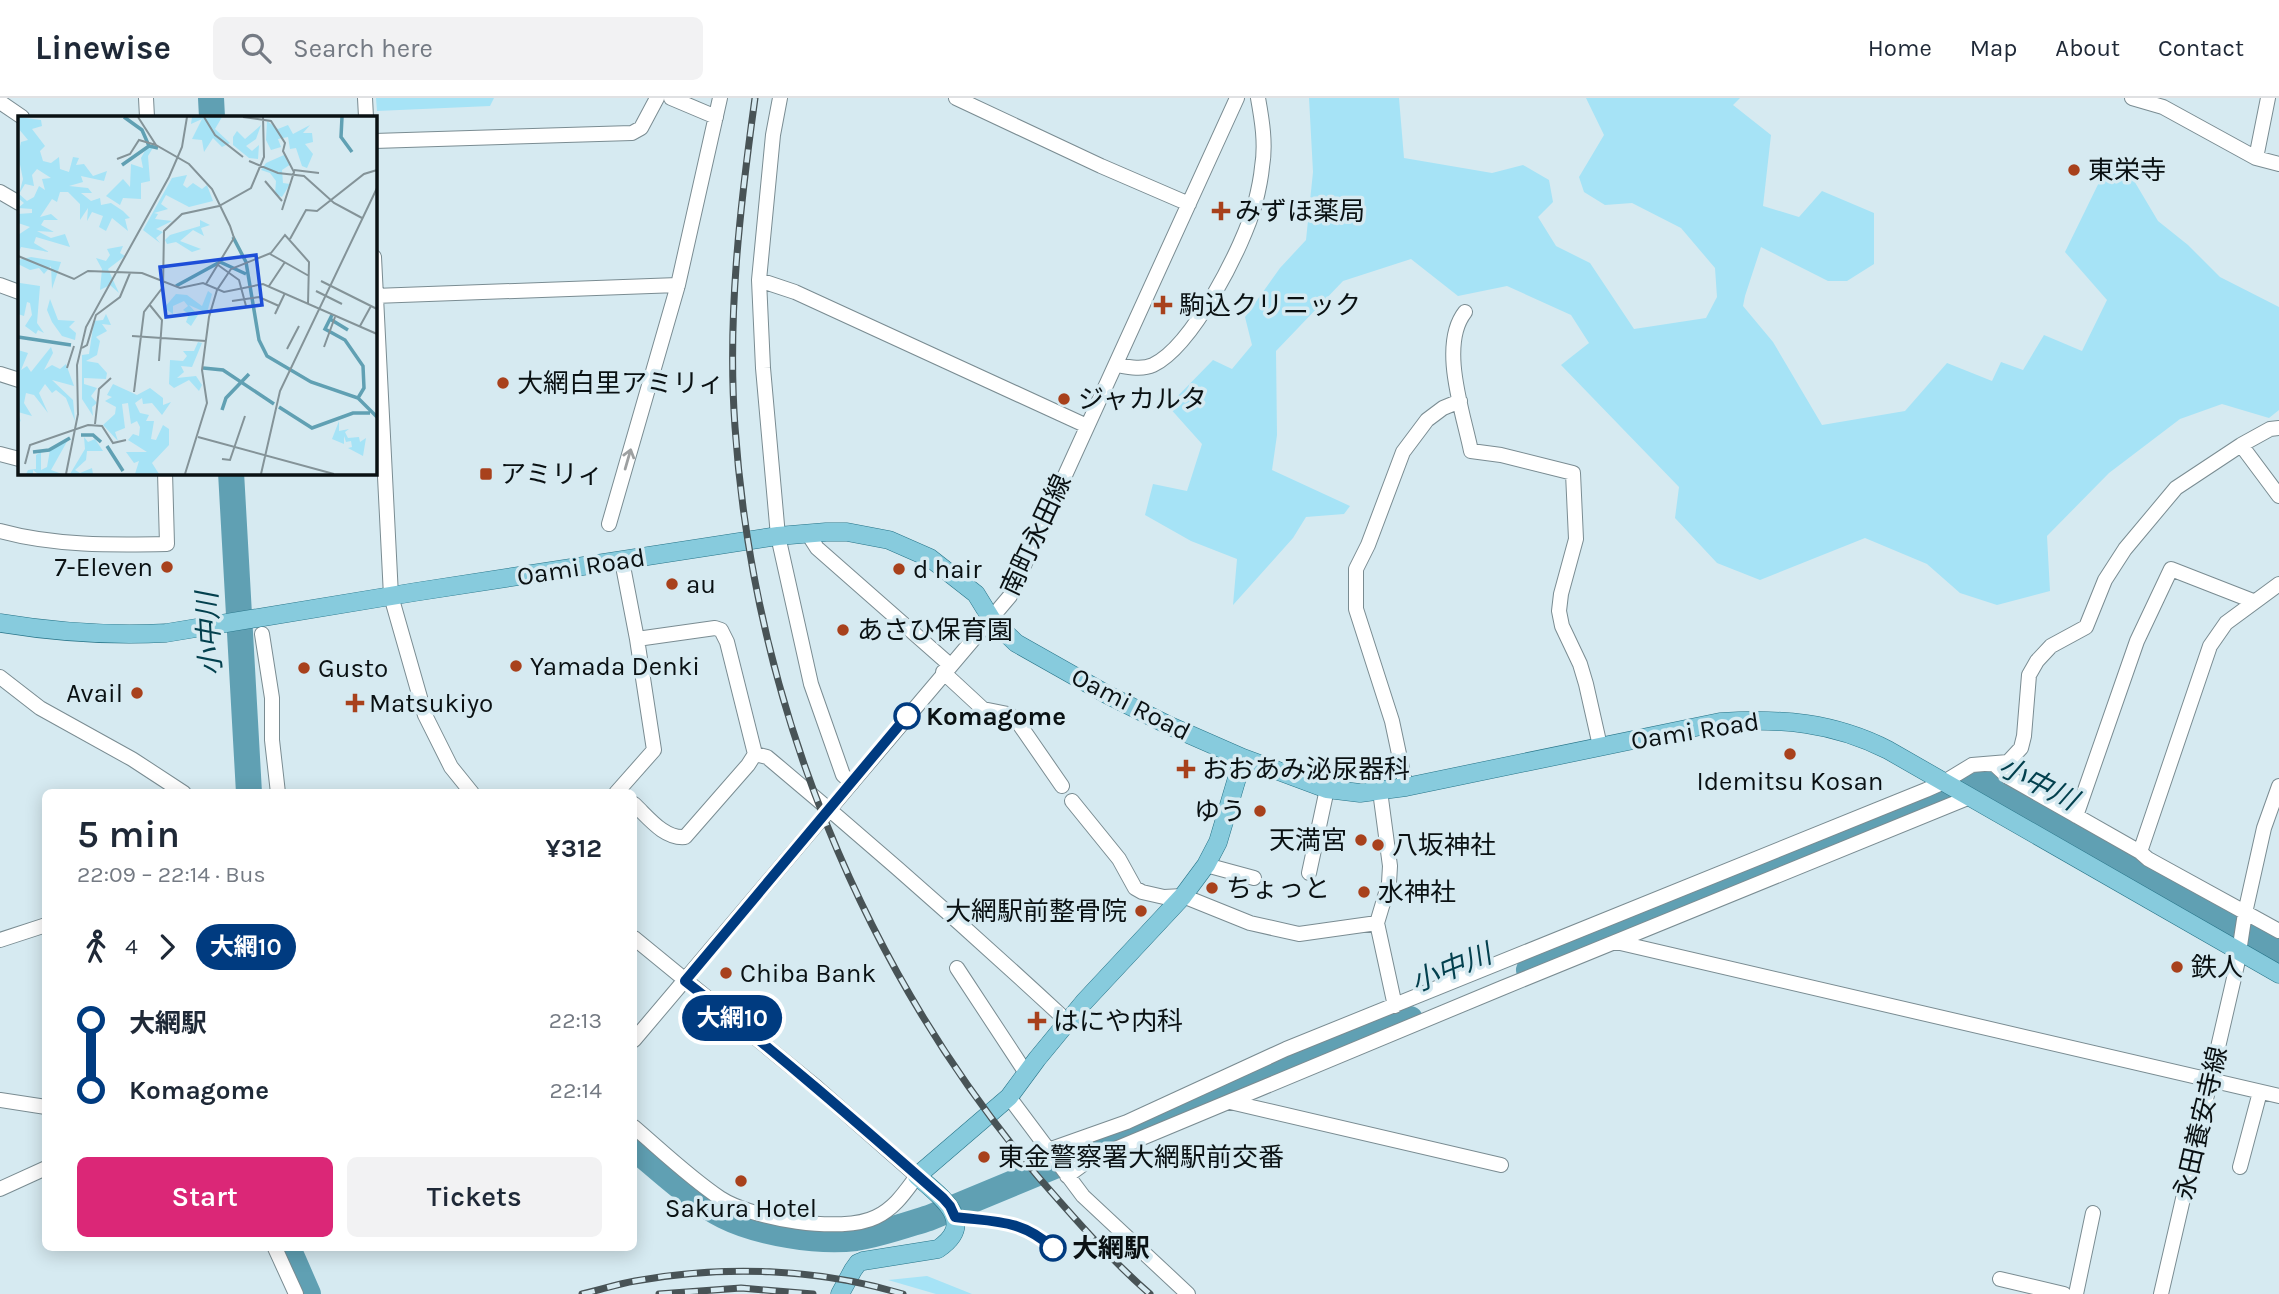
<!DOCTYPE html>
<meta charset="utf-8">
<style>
:root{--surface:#fff;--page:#f2f2f3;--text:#1f2937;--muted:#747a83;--line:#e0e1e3;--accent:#db2777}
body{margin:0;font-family:Karla,"Noto Sans JP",sans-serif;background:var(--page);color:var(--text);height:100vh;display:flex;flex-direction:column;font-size:26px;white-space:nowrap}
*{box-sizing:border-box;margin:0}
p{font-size:23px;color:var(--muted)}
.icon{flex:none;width:38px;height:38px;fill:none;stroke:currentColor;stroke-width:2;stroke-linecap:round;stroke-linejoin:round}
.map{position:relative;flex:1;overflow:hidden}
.details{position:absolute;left:42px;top:691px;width:595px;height:462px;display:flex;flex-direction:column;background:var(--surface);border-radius:10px;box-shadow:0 4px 18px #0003}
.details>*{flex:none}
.badge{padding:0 14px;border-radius:23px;font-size:24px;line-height:46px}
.map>.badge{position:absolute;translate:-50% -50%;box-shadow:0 0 0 4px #fff}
.legs{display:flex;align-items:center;gap:10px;height:77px;padding:0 35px;font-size:23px}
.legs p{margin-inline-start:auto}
.headline{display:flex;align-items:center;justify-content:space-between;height:119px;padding:0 35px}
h1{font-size:38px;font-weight:600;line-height:52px}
.action{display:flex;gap:14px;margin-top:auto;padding:14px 35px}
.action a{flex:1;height:80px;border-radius:10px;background:var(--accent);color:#fff;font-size:28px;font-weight:600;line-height:80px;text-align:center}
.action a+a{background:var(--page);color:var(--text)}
ul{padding:0 35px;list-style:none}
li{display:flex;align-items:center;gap:24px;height:70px;font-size:26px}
li i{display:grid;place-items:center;width:10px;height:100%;margin:0 9px;background:currentColor}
li i::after{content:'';width:18px;height:18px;margin:-9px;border:5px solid;border-radius:50%;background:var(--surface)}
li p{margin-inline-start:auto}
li:first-child i{background:linear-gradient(#0000 50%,currentColor 0)}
li:last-child i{background:linear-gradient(currentColor 50%,#0000 0)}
header{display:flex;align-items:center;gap:42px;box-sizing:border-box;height:98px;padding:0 35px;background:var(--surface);border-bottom:2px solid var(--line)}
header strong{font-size:33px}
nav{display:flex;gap:38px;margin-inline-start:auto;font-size:24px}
.search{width:490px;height:63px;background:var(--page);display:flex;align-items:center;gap:18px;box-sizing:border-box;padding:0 24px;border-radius:10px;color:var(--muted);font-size:26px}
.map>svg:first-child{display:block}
</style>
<header>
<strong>Linewise</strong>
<div class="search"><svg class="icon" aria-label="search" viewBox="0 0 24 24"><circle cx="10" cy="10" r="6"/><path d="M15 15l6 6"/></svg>Search here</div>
<nav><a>Home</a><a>Map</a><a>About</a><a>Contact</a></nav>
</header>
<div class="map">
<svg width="2279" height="1196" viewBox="0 0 2279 1196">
<rect width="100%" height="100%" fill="#d6eaf1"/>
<path fill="#a6e3f6" d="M376,0H494L490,8L377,13Z
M1309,0H1399L1404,60L1492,75L1523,67L1549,82L1553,104L1538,119L1556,148L1590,165L1634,231L1706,220L1717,199L1715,170L1681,130L1632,105L1605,107L1584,94L1579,79L1604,37L1586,0H1740L1733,7L1771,37L1763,108L1799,119L1822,93L1874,115V166L1847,183H1828L1761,149L1745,198L1743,208L1773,244L1822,327L1905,313L1947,265L1992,283L2001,264L2023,272L2044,237L2082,253L2107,202L2065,154L2108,66L2130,76L2158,123L2188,147L2220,179L2279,209V312L2269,320L2222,306L2180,321L2109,375L2047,438L2050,493L1997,507L1960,495L1927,466L1865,440L1760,482L1717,465L1675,420L1679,389L1561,267L1589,245L1571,217L1507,188L1458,198L1411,161L1343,183L1276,253L1277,337L1272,372L1350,408L1344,416L1306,419L1293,440L1233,507L1237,461L1191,443L1145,417L1153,386L1187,393L1202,346L1168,308L1213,262L1232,271L1252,247L1245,219L1280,170L1306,142L1313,74Z
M927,1178L972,1196H936L888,1182Z"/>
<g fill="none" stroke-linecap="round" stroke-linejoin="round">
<path stroke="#60a0b3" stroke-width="26" d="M211,0L212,19
M231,374L249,695
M1529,872L1981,686L1989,687L2279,854
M634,1050C662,1073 691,1101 724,1118C758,1135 819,1145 856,1140C881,1136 906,1127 929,1120L1410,921
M288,1150L308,1196"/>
<defs>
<path id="minor" d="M146,0L147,19
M365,0L366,19
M671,0L716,19
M780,0L773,37L759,182L763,270L778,438L811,586L843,677L852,685
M956,0L1101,68L1189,106
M2132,0L2163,9L2256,60L2279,66
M0,4L22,19
M374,43L632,35L641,30L657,0
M2256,60L2268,0
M0,94L19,105
M374,159L391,498L425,617L451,669L472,695
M759,182L795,194L1087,328
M0,187L19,194
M374,198L678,187
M1465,214C1439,247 1463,314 1471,353L1501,357L1573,375L1576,441L1561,496L1559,513L1562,528L1580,566L1586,586L1600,648
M1117,267C1128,269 1142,272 1153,267C1193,248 1244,147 1255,106C1258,94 1261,81 1262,69C1266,46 1262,22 1258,0
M0,276L19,282
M2241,347L2279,398
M0,356L19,361
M609,426L678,187L720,0
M0,433C54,448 112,447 167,446L165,374
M808,436L817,450L950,567
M262,536L272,600V642L278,695
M943,574L983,611L1008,616L1015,620L1062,688
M0,579L40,610L132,661L184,695
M755,656L767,659C870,745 970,833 1068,924
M1994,666L2008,679L2140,754L2148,761L2279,833
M1406,689L1392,623L1356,511V471L1368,447L1403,354L1427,322L1443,310L1460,303
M1380,693L1390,768L1389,785L1377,825L1395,908
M616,695L654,652L637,541L622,463
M1072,703L1119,761L1135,790L1142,794L1164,799L1183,798L1250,825L1299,836L1377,825
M634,706C648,719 664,741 685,739L748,667L755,656L727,544L721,532L715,530L637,541
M2076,718L2137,543L2171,471L2253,503
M2140,754L2210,548L2226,525L2279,486
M1206,767L1254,780
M1309,775L1327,691
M634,840L816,989L917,1078C905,1094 895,1110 876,1119C842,1136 752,1121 720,1100C689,1079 662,1053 634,1029
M0,842L46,827
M1616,844L2279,998
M957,870L1026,975
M634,942L1010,498L1237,0
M1009,999L1083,1098L1188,1196
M0,1002L46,1009
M1230,1004L1501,1067
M1048,1052L1127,1024L1286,951L1926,692L1944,684L1972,667L2008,664L2021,650L2024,638L2029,577L2037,563L2051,548L2086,529L2105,482L2125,451L2176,390L2241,347L2270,331L2279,330
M2240,1069L2260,994
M1067,1078L1089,1062L1502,890L1970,699
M0,1091L46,1070
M275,1150L296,1196
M2000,1181L2064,1196
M2076,1196L2093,1115
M2161,1196L2237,867L2245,815L2264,730L2279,688"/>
<path id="major" d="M0,525C55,534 111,538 166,535L415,494L778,438L826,434H847L889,442L930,460L976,496L992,522L1016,545L1108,597L1170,628L1243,660L1327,691L1360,695L1406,689L1720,624C1781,620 1833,624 1888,652L2279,876
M840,1196L853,1172L858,1165L863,1163L938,1151C978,1124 940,1098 917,1078L1009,999L1037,961L1084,904L1183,798L1206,767L1218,744L1243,660"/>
</defs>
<use href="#minor" stroke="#7a8c92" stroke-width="16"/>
<use href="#major" stroke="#277488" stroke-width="19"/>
<use href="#minor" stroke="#fff" stroke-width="14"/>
<use href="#major" stroke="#87cbdd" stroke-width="18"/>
<defs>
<path id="rail" d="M755,0C740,109 727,219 735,329C754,604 862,871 1040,1081C1075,1121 1110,1161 1150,1196
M582,1196C600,1192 617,1186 635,1183C723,1167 817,1170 903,1196
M659,1196L741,1190L813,1196"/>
</defs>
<use href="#rail" stroke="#485356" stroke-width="7"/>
<use href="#rail" stroke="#d6eaf1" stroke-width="4.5" stroke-dasharray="13" stroke-linecap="butt"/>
</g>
<defs><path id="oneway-shaft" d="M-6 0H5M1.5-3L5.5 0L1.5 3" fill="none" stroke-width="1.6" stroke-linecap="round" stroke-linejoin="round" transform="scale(1.75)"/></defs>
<use stroke="#9da0a1" href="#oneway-shaft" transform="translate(628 361) rotate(-74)"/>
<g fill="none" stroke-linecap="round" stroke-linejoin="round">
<defs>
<path id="line-1" d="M907,618L685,883C774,952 859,1026 943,1100L950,1108L955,1119C995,1124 1021,1121 1053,1150"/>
</defs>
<use href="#line-1" stroke="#fff" stroke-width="16"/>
<use href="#line-1" stroke="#003b80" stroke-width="10"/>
</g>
<g fill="#a8411c" stroke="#d6eaf1" stroke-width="2.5">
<circle cx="2074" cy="72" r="7"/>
<path d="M1217.5 102.5h7v7h7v7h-7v7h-7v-7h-7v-7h7z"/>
<path d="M1159.5 196.5h7v7h7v7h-7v7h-7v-7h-7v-7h7z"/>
<circle cx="503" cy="285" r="7"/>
<circle cx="1064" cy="301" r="7"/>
<rect x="479" y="369" width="14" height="14" rx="3.5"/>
<circle cx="167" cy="469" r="7"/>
<circle cx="899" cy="471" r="7"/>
<circle cx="672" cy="486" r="7"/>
<circle cx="843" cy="532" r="7"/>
<circle cx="516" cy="568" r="7"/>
<circle cx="304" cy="570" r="7"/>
<circle cx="137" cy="595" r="7"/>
<path d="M351.5 594.5h7v7h7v7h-7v7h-7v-7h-7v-7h7z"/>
<circle cx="1790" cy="656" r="7"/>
<path d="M1182.5 660.5h7v7h7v7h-7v7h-7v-7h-7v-7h7z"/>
<circle cx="1260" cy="713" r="7"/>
<circle cx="1361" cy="742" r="7"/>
<circle cx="1378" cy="747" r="7"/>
<circle cx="1212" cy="790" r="7"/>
<circle cx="1364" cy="794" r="7"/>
<circle cx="1141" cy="813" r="7"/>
<circle cx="2177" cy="869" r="7"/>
<circle cx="726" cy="875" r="7"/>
<path d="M1033.5 912.5h7v7h7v7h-7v7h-7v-7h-7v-7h7z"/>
<circle cx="984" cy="1059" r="7"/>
<circle cx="741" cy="1083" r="7"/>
</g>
<g fill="#fff" stroke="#003b80" stroke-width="3.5">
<circle cx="907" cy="618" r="12"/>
<circle cx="1053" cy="1150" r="12"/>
</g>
<g text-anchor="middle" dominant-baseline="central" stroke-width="7" stroke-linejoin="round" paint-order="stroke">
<g font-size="26" fill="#0a1113" stroke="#d6eaf1" text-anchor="start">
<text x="2088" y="72">東栄寺</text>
<text x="1235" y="113">みずほ薬局</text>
<text x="1179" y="207">駒込クリニック</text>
<text x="517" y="285">大網白里アミリィ</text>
<text x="1078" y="301">ジャカルタ</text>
<text x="500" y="376">アミリィ</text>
<text x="153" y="469" text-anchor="end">7-Eleven</text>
<text x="913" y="471">d hair</text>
<text x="686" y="486">au</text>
<text x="857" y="532">あさひ保育園</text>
<text x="530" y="568">Yamada Denki</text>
<text x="318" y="570">Gusto</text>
<text x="123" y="595" text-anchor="end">Avail</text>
<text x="369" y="605">Matsukiyo</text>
<text x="1202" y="671">おおあみ泌尿器科</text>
<text x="1790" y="683" text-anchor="middle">Idemitsu Kosan</text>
<text x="1246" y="713" text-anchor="end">ゆう</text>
<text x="1347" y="742" text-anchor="end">天満宮</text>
<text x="1392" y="747">八坂神社</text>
<text x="1226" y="790">ちょっと</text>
<text x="1378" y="794">水神社</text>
<text x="1127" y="813" text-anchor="end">大網駅前整骨院</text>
<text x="2191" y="869">鉄人</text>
<text x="740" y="875">Chiba Bank</text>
<text x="1053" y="923">はにや内科</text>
<text x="998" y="1059">東金警察署大網駅前交番</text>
<text x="741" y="1110" text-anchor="middle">Sakura Hotel</text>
</g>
<g font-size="26" fill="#0a1113" stroke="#d6eaf1">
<text transform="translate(1036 437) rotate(-65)">南町永田線</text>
<text transform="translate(581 469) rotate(-9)">Oami Road</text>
<text transform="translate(1131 606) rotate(27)">Oami Road</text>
<text transform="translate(1695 633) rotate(-9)">Oami Road</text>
<text transform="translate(2201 1025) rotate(-77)">永田養安寺線</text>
</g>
<g font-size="26" font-weight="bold" fill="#0a1113" stroke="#d6eaf1" text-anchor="start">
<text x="926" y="618">Komagome</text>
<text x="1072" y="1150">大網駅</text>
</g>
<g font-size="28" font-style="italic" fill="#03404e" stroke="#d6eaf1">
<text transform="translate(209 536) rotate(-93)">小中川</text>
<text transform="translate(2038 685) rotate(27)">小中川</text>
<text transform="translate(1451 870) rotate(-22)">小中川</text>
</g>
</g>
<g transform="translate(18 18)">
<rect width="359" height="359" fill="#d6eaf1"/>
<path d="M0,1L23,4L24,10L14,13L27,30L22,35L25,45L33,47L41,41L42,53L51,56L55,41L61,42L58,49L66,48L75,60L89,55L86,65L63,60L65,66L51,70L70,72L74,77H63L73,85L82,82L83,89L93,87L105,95L112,102L107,103L110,115L94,102L88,115L81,111L85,100L74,96L69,105L70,92L62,104V88L50,76H42L39,86L34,83L22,101L33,98L40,104H26L23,109L36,116L19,115L33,122L47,118L52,131L18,121L16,127L31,136L3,131L0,138V119L12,111L0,107V98L14,97V93L0,92L6,87L0,82L5,63L0,39L3,26L10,24L0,12ZM19,53L33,62L24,63L27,74L21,70L16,81L9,85L1,78L7,68L16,70L14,59ZM174,1H204L197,13L212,27L204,31L195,22L186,36L184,24L174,23L184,3L173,8ZM249,5L260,13L270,9L275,18L292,9L285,17H294L295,26L287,28L295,38L289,52L284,50L278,32L272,33L270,21L260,23L263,31L253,34L248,24ZM243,9L238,23L228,30L234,35L241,29L240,43L231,42L215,29V21L219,15L227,23ZM136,30L130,40L132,65L123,67V83L105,82L102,89L88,80L105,63L112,71L113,48L125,52L123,42L129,31ZM266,39L273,48L264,54L265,67L272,68L264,81L257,78L258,65L252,57L243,54L248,47ZM169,59L165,69L169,72L175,67L184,73L189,69L195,85L171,91L148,79L143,88L150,93L136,97L140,98L137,103L154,105L138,113L145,116L138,122L142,127L125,114L154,62ZM182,104L192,109L183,112L186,120L175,114L162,125L183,133L174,136L158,126L149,128L147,124L152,119L182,110ZM105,130L102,137L107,140L90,153L101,177L92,169L82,174L84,153L78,142L88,145L92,139L89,133ZM13,141L43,146L34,173L33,150L26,158L21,152L12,154L0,148V144ZM0,161L2,167L22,170L19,207L26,217L20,214L18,218L7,210L14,199L12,187L9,186L6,200L0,198ZM190,175L194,178L189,197L171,189L180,199L173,210L168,206L171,198L165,194L170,190L166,185L155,190V198L146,192L158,178L169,179L184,190ZM32,183L40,204L57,205L51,211L58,217L57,224L44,220L34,206L29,194ZM88,198L93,209L84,208L89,215L78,221L82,225L79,239L68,245L80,247L89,257L88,263L66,262V268L79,272L73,280L79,287L74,291L75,300L64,283V239L71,238L76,205L85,204ZM180,226L184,227L174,251L163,250L166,256L159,262L178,260L184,269L181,275L171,264L156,272L151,268L152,244L165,245L169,240L165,235H176ZM33,231L35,237L26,254L34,249L42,253L48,248L56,270L34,264L55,284L57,305L48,282L38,274L34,277L27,268L21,277L30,297L16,279L8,277L6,287L14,300L0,296L3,306L0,302V234L10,237L3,254L9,250L13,256ZM95,268L119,279L132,272L145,282V289L153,286L144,299L134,287L125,288L124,282L117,287L122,297L131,299L128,305H136L133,323L138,324L145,309L151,313V329L134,347L141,358H117L121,345L116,347L108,336H129L110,324L115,318L121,320L122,311L119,305L113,308L110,287L104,288L107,312L97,316L100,325L85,309L97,298L98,291L87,285L94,281L89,279ZM321,305V315L331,313L327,316L330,322L341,321L342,326L348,322L345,340L330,332L334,331L333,325L328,326L326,320V328L314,323ZM66,321L70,326L77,323L85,335H69L68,344L57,354L62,357L74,352L75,358H52L67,333ZM51,322L33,354L44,358H20L15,354V358H8L10,354L18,353V339L23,336V354L29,351L32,334Z" fill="#a6e3f6" fill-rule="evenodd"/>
<path fill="none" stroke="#60a0b3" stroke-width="3.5" d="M106,1L124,14L131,30L140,32M324,1L323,21L334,36M104,49L131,30M215,121L228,146L241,224L249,240L293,266L340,282L359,301M158,170L202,146L228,158M314,199L307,213L327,224L345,250L346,272L340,282M312,203L330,214M0,221L53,229M185,252L205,254L256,288M261,291L294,312L335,297H352M204,294L208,282L231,258M63,319H75L83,326M89,330L105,355M15,336L31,334L52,322"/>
<path fill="none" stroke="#849398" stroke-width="2" d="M120,1L138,29L171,48L194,73L212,110L216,122L188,168M186,1L197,19L225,41M225,1L253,5L267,27L265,35L276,56L264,94M99,43L112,38L121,24L138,29M231,45L260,57L286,60L316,87L344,102M276,54L301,57M247,65L264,85M272,123L288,94L299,95L346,58L359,54M252,138L291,160M0,140L56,163L70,155L124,157L162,172L185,167L206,176L245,168L359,218M200,149L221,164L228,190M303,165L359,193M251,170L267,146M298,175L324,188M214,185L241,181L261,190M131,188L144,204L141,245M257,198L267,177M342,210L353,190M114,220L188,225M306,231L317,201M64,232L69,229L78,199L102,181L112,157M269,233L281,210M49,252L56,230M116,276L126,196L145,171L146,115L164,98L201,90L233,72L246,41L245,1M60,299L59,249L68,211L151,61L164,31L169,1M77,308L81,273L93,262M180,321L316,358M204,343L212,344L227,300M7,348L12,329L70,309L84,310L95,327L108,324M48,358L60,298M167,358L189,287L184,254L191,201L199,174L213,153L253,137L267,119L291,146L290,188M243,358L262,275L359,72"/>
<path fill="#1d4ed8" fill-opacity="0.15" stroke="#1d4ed8" stroke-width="3.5" d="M238,139L244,189L148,201L142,151Z"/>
<rect width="359" height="359" fill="none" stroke="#0a1113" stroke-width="3.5"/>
</g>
</svg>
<b class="badge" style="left:732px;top:920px;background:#003b80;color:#fff">大網10</b>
<section class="details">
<div class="headline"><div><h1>5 min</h1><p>22:09 – 22:14 · Bus</p></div><b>¥312</b></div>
<div class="legs"><svg class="icon" aria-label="walk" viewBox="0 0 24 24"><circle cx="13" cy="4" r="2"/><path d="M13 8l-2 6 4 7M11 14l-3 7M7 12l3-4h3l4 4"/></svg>4<svg class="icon" aria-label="forward" viewBox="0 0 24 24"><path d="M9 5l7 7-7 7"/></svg><b class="badge" style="background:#003b80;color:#fff">大網10</b></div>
<ul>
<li><i style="color:#003b80"></i><b>大網駅</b><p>22:13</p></li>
<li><i style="color:#003b80"></i><b>Komagome</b><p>22:14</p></li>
</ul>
<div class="action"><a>Start</a><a>Tickets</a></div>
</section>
</div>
